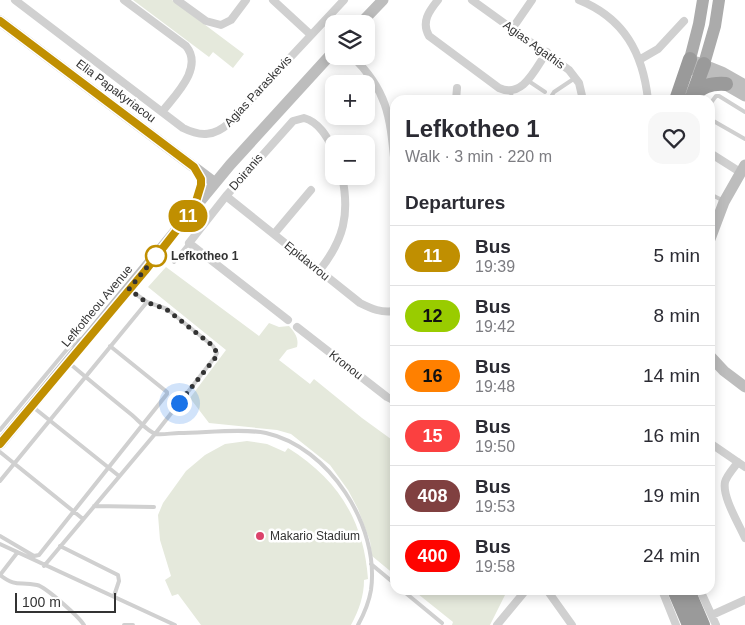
<!DOCTYPE html>
<meta charset="utf-8">
<style>
:root{--surface:#fff;--page:#f7f7f7;--text:#2b2b33;--muted:#7c7c81;--line:#e1e1e2}
body{margin:0;font-family:Arial,sans-serif;background:var(--page);color:var(--text);height:100vh;display:flex;flex-direction:column;font-size:19px;white-space:nowrap}
*{box-sizing:border-box;margin:0}
p{font-size:16px;color:var(--muted)}
.icon{flex:none;width:28px;height:28px;fill:none;stroke:currentColor;stroke-width:2;stroke-linecap:round;stroke-linejoin:round}
.map{position:relative;flex:1;overflow:hidden}
.details{position:absolute;left:390px;top:95px;width:325px;height:500px;display:flex;flex-direction:column;background:var(--surface);border-radius:15px;box-shadow:0 2px 12px #0003}
.details>*{flex:none}
.badge{padding:0 10px;border-radius:16px;font-size:18px;line-height:32px}
.tools{position:absolute;left:325px;top:15px;display:grid;gap:10px}
.tools a{display:grid;place-items:center;width:50px;height:50px;border-radius:10px;background:var(--surface);box-shadow:0 2px 12px #0003;font-size:25px}
.scale{position:absolute;left:15px;bottom:12px;width:101px;box-sizing:border-box;padding-left:5px;border:2px solid #333;border-top:0;font-size:14px;line-height:18px;white-space:nowrap;color:#333;-webkit-text-stroke:4px #fff;paint-order:stroke}
.you{position:absolute;width:25px;height:25px;margin:-12px;border:4px solid #fff;border-radius:50%;background:#1a73e8;box-shadow:0 0 0 8px #1a73e833}
.map>.badge{position:absolute;translate:-50% -50%;box-shadow:0 0 0 2px #fff}
h2{padding:0 15px;font-size:19px;line-height:45px}
.round{display:grid;place-items:center;flex:none;width:52px;height:52px;border-radius:15px;background:var(--page)}
.head{display:flex;align-items:center;justify-content:space-between;height:85px;padding:0 15px}
h1{font-size:24px;font-weight:700;line-height:38px}
ul{padding:0;list-style:none}
li{display:flex;align-items:center;gap:15px;height:60px;padding:0 15px;border-top:1px solid var(--line)}
li div{flex:1}
li b{display:block;font-size:19px}
li em{font-style:normal}
li .badge{min-width:55px;font-weight:700;text-align:center}
.map>svg:first-child{display:block}
</style>
<div class="map">
<svg width="745" height="625" viewBox="0 0 745 625">
<rect width="100%" height="100%" fill="#fff"/>
<path fill="#e5e9dc" d="M133,0H172L244,54L233,68L213,52L209,57Z
M166,267L259,336L269,323L279,327L289,326C295,333 299,338 297,347L287,350L279,360L310,384L314,379L362,418L395,442V575L372,556L370,541L358,509L348,490L330,465L291,434L277,430L209,423L190,398L226,350L148,287Z
M247,441L267,444L285,452L288,448C338,479 364,521 368,579L364,580C364,596 359,610 351,625H201L178,594L172,596L165,580L171,576L160,540L158,515L163,503L186,471L205,455L225,444Z
M413,590H511L505,595L490,625H452L453,622Z"/>
<g fill="none" stroke-linecap="round" stroke-linejoin="round">
<path stroke="#d0d0d0" stroke-width="4" d="M527,80L545,92
M511,92L512,100
M549,100L554,92L575,78
M710,104L716,96H719L745,112
M710,119L745,139
M710,194L724,201
M174,262L189,243
M68,362C89,380 111,398 132,415C139,421 148,432 156,434C163,435 172,433 179,433C204,433 243,428 266,433C329,447 380,526 371,590C369,602 364,614 358,625
M33,407L119,476
M0,430L64,353L70,346L81,339
M0,452L83,519
M0,481L147,302
M94,506L154,507
M0,536L34,556L39,555L167,394V392L110,346
M0,544L175,625
M60,546L118,575L119,581L114,596
M371,564L395,584
M44,566L155,434L215,357L217,353L213,346L167,309L147,302L130,290
M0,575C17,588 19,581 37,585C46,587 79,617 84,625
M0,575L17,553
M402,590L442,623
M124,625H133"/>
<path stroke="#d0d0d0" stroke-width="8" d="M15,0L183,128C201,137 215,136 229,123L344,0
M124,0L186,46C204,68 175,95 162,112
M177,0L206,21L221,25L231,20L246,0
M273,0L311,35
M438,0C429,11 421,22 429,36L499,88C523,99 535,69 547,52
M472,0L569,70L579,83L583,100
M579,0C624,18 643,53 648,100
M512,29L532,0
M352,56C389,92 390,118 395,167
M639,60L658,49L684,21
M456,100L457,88
M710,153L740,172
M226,196L360,303C372,309 381,313 395,311
M274,234L311,190
M319,271C344,240 350,214 342,176
M288,320L189,243L226,196L293,121L304,118C319,122 327,137 334,150
M297,327L387,397L395,401
M710,443L745,467
M738,462C734,468 727,475 725,482C722,497 739,524 745,538
M547,590L572,625
M662,590L676,625
M700,590L716,625
M712,615L745,600
M497,625L526,590"/>
<path stroke="#bdbdbd" stroke-width="11" d="M0,21L215,183
M360,24L383,0
M697,62L722,72L745,85
M687,67L710,76L745,96
M710,239L724,202L745,165
M710,356L724,371L745,387
M0,444L230,165L334,51"/>
<path stroke="#ababab" stroke-width="12" d="M690,59L699,24L703,0
M704,64L715,26L719,0"/>
<path stroke="#9a9a9a" stroke-width="14" d="M693,94L704,64
M691,98C702,86 710,83 726,84
M676,100L690,59
M674,590L689,625
M688,590L703,625"/>
</g>
<g fill="none" stroke-linecap="round" stroke-linejoin="round">
<defs>
<path id="line" d="M0,21L194,167L201,179V185L194,208L145,271L0,444"/>
</defs>
<use href="#line" stroke="#fff" stroke-width="11"/>
<use href="#line" stroke="#c08f01" stroke-width="8"/>
<path stroke="#333" stroke-width="5" stroke-dasharray="0 9" d="M156,256L157,255L129,289L146,302L166,309L213,346L217,353L216,357L179,403"/>
</g>
<circle fill="#fff" stroke="#c08f01" stroke-width="2.5" cx="156" cy="256" r="10"/>
<circle fill="#db436b" stroke="#fff" stroke-width="2" cx="260" cy="536" r="5"/>
<g text-anchor="middle" dominant-baseline="central" stroke-width="5" stroke-linejoin="round" paint-order="stroke">
<g font-size="12" fill="#333" stroke="#fff">
<text transform="translate(534 45) rotate(36)">Agias Agathis</text>
<text transform="translate(116 91) rotate(37)">Elia Papakyriacou</text>
<text transform="translate(258 91) rotate(-47)">Agias Paraskevis</text>
<text transform="translate(246 172) rotate(-49)">Doiranis</text>
<text transform="translate(307 261) rotate(39)">Epidavrou</text>
<text transform="translate(97 306) rotate(-50)">Lefkotheou Avenue</text>
<text transform="translate(346 365) rotate(38)">Kronou</text>
</g>
<g font-size="12" font-weight="bold" fill="#333" stroke="#fff" text-anchor="start">
<text x="171" y="256">Lefkotheo 1</text>
</g>
<g font-size="12" fill="#333" stroke="#fff" text-anchor="start">
<text x="270" y="536">Makario Stadium</text>
</g>
</g>
</svg>
<div class="tools">
<a><svg class="icon" aria-label="layers" viewBox="0 0 24 24"><path d="M12 4l9 5-9 5-9-5zM3 14l9 5 9-5"/></svg></a>
<a>+</a>
<a>−</a>
</div>
<div class="scale">100 m</div>
<div class="you" style="left:179px;top:403px"></div>
<b class="badge" style="left:188px;top:216px;background:#c08f01;color:#fff">11</b>
<section class="details">
<div class="head"><div><h1>Lefkotheo 1</h1><p>Walk · 3 min · 220 m</p></div><a class="round"><svg class="icon" aria-label="heart" viewBox="0 0 24 24"><path d="M12 20l-8-8c-3-5 5-10 8-4 3-6 11-1 8 4z"/></svg></a></div>
<h2>Departures</h2>
<ul>
<li><span class="badge" style="background:#c08f01;color:#fff">11</span><div><b>Bus</b><p>19:39</p></div><em>5 min</em></li>
<li><span class="badge" style="background:#9c0;color:#111">12</span><div><b>Bus</b><p>19:42</p></div><em>8 min</em></li>
<li><span class="badge" style="background:#ff8000;color:#111">16</span><div><b>Bus</b><p>19:48</p></div><em>14 min</em></li>
<li><span class="badge" style="background:#fb4040;color:#fff">15</span><div><b>Bus</b><p>19:50</p></div><em>16 min</em></li>
<li><span class="badge" style="background:#804040;color:#fff">408</span><div><b>Bus</b><p>19:53</p></div><em>19 min</em></li>
<li><span class="badge" style="background:#fe0400;color:#fff">400</span><div><b>Bus</b><p>19:58</p></div><em>24 min</em></li>
</ul>
</section>
</div>
